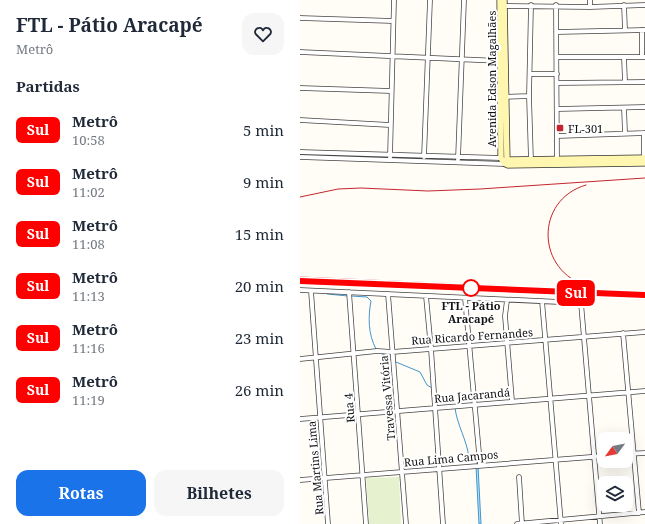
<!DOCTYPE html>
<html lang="pt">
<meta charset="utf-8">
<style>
:root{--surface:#fff;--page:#f6f6f7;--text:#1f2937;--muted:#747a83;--accent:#1a73e8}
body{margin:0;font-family:"Noto Serif",serif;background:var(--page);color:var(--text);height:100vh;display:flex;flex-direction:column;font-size:15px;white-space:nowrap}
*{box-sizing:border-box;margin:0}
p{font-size:13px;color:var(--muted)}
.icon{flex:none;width:22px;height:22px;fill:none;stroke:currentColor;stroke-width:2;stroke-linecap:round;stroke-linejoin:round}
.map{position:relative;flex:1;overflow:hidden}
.panel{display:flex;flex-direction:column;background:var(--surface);width:300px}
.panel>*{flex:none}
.badge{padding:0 8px;border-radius:6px;font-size:14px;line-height:26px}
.needle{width:26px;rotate:238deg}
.fabs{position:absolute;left:297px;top:432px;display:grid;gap:8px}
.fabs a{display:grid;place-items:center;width:36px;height:36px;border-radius:8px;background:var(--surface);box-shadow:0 4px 16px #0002;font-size:20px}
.map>.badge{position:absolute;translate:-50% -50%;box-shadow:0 0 0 2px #fff}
h2{padding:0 16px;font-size:15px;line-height:36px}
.round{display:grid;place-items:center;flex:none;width:42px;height:42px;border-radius:12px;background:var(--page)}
.overview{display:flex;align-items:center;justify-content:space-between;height:68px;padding:0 16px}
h1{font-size:19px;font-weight:700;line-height:30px}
.cta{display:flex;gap:8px;margin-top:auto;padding:8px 16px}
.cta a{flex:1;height:46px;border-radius:12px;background:var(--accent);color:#fff;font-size:16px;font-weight:700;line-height:46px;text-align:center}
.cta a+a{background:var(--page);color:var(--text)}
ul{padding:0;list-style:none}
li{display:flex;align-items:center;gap:12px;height:52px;padding:0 16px}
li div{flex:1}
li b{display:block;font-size:15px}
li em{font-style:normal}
li .badge{min-width:44px;font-weight:700;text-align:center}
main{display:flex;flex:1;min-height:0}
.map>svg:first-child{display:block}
</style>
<main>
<section class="panel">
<div class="overview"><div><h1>FTL - Pátio Aracapé</h1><p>Metrô</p></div><a class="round"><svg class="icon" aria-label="heart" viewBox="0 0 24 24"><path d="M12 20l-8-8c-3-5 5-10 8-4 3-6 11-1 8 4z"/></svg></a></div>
<h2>Partidas</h2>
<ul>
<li><span class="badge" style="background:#f00;color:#fff">Sul</span><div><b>Metrô</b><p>10:58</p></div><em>5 min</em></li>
<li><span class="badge" style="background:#f00;color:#fff">Sul</span><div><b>Metrô</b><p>11:02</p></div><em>9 min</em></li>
<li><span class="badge" style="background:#f00;color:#fff">Sul</span><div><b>Metrô</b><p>11:08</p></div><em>15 min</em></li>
<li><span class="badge" style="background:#f00;color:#fff">Sul</span><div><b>Metrô</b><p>11:13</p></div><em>20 min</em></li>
<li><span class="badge" style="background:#f00;color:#fff">Sul</span><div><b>Metrô</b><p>11:16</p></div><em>23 min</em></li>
<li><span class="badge" style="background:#f00;color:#fff">Sul</span><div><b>Metrô</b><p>11:19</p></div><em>26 min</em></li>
</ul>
<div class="cta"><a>Rotas</a><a>Bilhetes</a></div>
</section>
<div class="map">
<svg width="345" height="524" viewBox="0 0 345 524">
<rect width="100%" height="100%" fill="#fffdf5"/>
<path fill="#e6f2cf" d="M99,477L101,524H69L66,478Z"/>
<path fill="#b9e0f7" stroke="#3f96cf" d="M176,466H178L181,524H179Z"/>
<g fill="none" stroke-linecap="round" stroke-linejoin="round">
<path stroke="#3f96cf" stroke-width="1" d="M27,294L48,296
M51,296L67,297L71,301C68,317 68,334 76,349
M78,352L87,356L91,360
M96,362L120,372L127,385L132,388
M135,389L137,405L141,406
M155,408C157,425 167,440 169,458L177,460V464"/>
<defs>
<path id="street" d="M231,5L229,96L231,161
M256,5L257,161
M324,5L325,30
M201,6L290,7L345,5
M290,7V0
M0,18L93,21
M257,32L345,30
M0,52L200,61
M257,57H345
M324,57L325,82
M342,57V30
M230,74H257
M257,83L345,82
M0,88L91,91
M204,97L229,96
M324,108L325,133
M257,109L345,107
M0,120L90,125
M344,133V158
M257,136L345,133
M0,152L201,158
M0,157L205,164
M90,157L94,0
M124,157L130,0
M158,159L164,0
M0,290L281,303L300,524
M11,291L28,524
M49,292L66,524
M88,294L106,524
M126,296L131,349L143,524
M165,298L180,464
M207,300L205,316L212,401
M242,301L261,524
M323,333L339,513
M0,359L77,351L92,352L345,332
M0,419L345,391
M326,454L345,453
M219,477L222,524
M0,480L304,456
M217,524L345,512"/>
<path id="secondary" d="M200,0L201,158L204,163L208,165L345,163
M204,0L207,160L345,158"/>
</defs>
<use href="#street" stroke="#444" stroke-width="5.5"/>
<use href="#secondary" stroke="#333" stroke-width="7"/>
<use href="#street" stroke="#fff" stroke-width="4"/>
<use href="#secondary" stroke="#fff6b0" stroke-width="5.5"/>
<path stroke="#c4262e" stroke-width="1" d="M286,185C234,200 236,272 288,286
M0,197L38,189L61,188L128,191L180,189L345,178
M0,277L345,292"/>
</g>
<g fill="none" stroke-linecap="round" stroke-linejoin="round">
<defs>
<path id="line" d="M0,281L345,295"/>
</defs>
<use href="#line" stroke="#fff" stroke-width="9"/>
<use href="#line" stroke="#f00" stroke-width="6"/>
</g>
<rect fill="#c4262e" stroke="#fff" stroke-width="1.5" x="256" y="124" width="8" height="8" rx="2"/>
<circle fill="#fff" stroke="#f00" stroke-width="2" cx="171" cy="288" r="8"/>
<g text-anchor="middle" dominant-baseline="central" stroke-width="4" stroke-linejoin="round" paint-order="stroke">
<g font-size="11" fill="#111" stroke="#fff">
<text transform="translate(191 79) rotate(-90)">Avenida Edson Magalhães</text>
<text transform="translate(172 336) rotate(-4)">Rua Ricardo Fernandes</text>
<text transform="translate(172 395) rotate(-5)">Rua Jacarandá</text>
<text transform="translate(87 398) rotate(-95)">Travessa Vitória</text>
<text transform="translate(49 408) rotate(-95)">Rua 4</text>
<text transform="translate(151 458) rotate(-5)">Rua Lima Campos</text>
<text transform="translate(15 468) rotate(-95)">Rua Martins Lima</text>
</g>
<g font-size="11" fill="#111" stroke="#fff" text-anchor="start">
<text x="268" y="128">FL-301</text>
</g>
<g font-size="11" font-weight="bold" fill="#111" stroke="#fff">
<text x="171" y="305">FTL - Pátio<tspan x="171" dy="13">Aracapé</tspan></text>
</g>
</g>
</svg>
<div class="fabs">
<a><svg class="needle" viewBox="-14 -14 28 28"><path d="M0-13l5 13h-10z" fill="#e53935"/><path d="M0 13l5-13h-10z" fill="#747a83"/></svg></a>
<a><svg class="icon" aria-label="layers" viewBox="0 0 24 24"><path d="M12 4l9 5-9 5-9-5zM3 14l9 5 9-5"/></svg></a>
</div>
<b class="badge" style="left:276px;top:293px;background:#f00;color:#fff">Sul</b>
</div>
</main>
